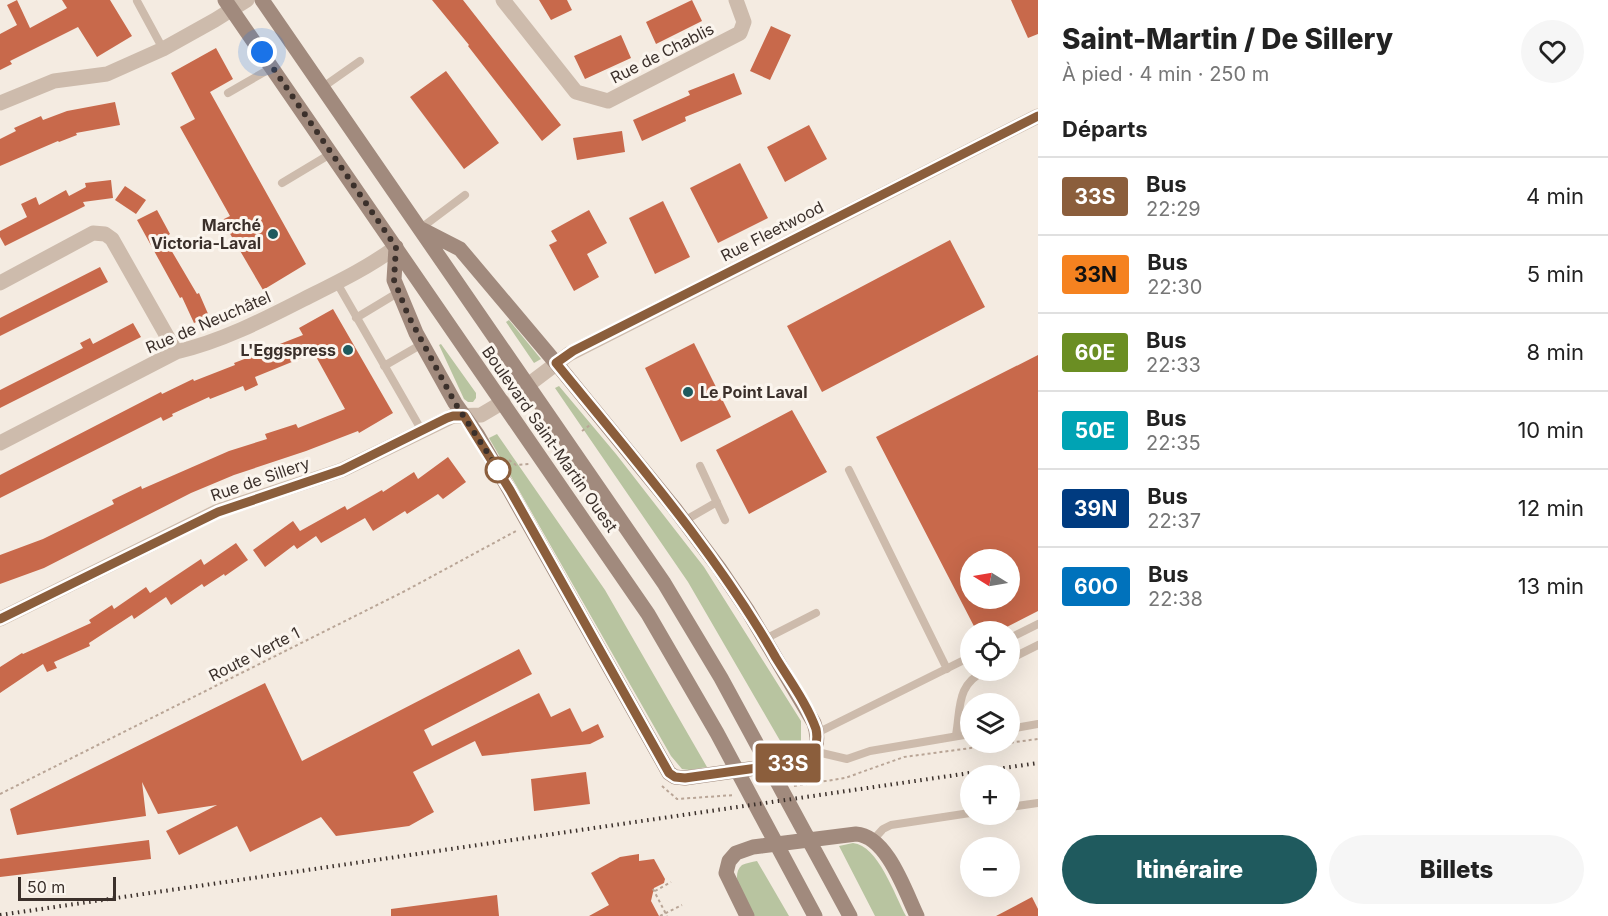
<!DOCTYPE html>
<html lang="fr">
<meta charset="utf-8">
<style>
:root{--surface:#fff;--page:#f6f6f6;--text:#222;--muted:#767676;--line:#e0e0e0;--accent:#1f5a5e}
body{margin:0;font-family:Inter,sans-serif;background:var(--page);color:var(--text);height:100vh;display:flex;flex-direction:column;font-size:22px;white-space:nowrap}
*{box-sizing:border-box;margin:0}
p{font-size:20px;color:var(--muted)}
.icon{flex:none;width:33px;height:33px;fill:none;stroke:currentColor;stroke-width:2;stroke-linecap:round;stroke-linejoin:round}
.map{position:relative;flex:1;overflow:hidden}
.details{display:flex;flex-direction:column;background:var(--surface);width:570px}
.details>*{flex:none}
.badge{padding:0 12px;border-radius:4px;font-size:21px;line-height:39px}
.needle{width:39px;rotate:281deg}
.controls{position:absolute;left:960px;top:549px;display:grid;gap:12px}
.controls a{display:grid;place-items:center;width:60px;height:60px;border-radius:50%;background:var(--surface);box-shadow:0 6px 24px #0002;font-size:30px}
.scale{position:absolute;left:18px;bottom:15px;width:98px;box-sizing:border-box;padding-left:6px;border:3px solid #3b302b;border-top:0;font-size:16px;line-height:21px;white-space:nowrap;color:#3b302b;-webkit-text-stroke:4px #fbf5ee;paint-order:stroke}
.you{position:absolute;width:30px;height:30px;margin:-15px;border:4px solid #fff;border-radius:50%;background:#1a73e8;box-shadow:0 0 0 9px #1a73e833}
.map>.badge{position:absolute;translate:-50% -50%;box-shadow:0 0 0 3px #fff}
h2{padding:0 24px;font-size:22px;line-height:54px}
.round{display:grid;place-items:center;flex:none;width:63px;height:63px;border-radius:32px;background:var(--page)}
.head{display:flex;align-items:center;justify-content:space-between;height:102px;padding:0 24px}
h1{font-size:28px;font-weight:800;line-height:45px}
.primary-button{display:flex;gap:12px;margin-top:auto;padding:12px 24px}
.primary-button a{flex:1;height:69px;border-radius:36px;background:var(--accent);color:#fff;font-size:24px;font-weight:800;line-height:69px;text-align:center}
.primary-button a+a{background:var(--page);color:var(--text)}
ul{padding:0;list-style:none}
li{display:flex;align-items:center;gap:18px;height:78px;padding:0 24px;border-top:2px solid var(--line)}
li div{flex:1}
li b{display:block;font-size:22px}
li em{font-style:normal}
li .badge{min-width:66px;font-weight:700;text-align:center}
main{display:flex;flex:1;min-height:0}
.map>svg:first-child{display:block}
</style>
<main>
<div class="map">
<svg width="1038" height="916" viewBox="0 0 1038 916">
<rect width="100%" height="100%" fill="#f4ebe1"/>
<path fill="#b8c4a0" d="M509,320L541,359L534,363L506,322Z
M441,344L476,393V398L473,402H468L464,399L439,345Z
M559,386L616,454L704,567L801,721V745L795,750L786,751L688,582L555,388Z
M497,434L605,590L707,767L689,770L682,769L671,756L489,438Z
M853,843C878,845 895,896 906,916H875L839,846Z
M757,861L789,916H753C747,904 728,877 742,865C746,863 752,862 757,861Z"/>
<path fill="#c8694b" fill-rule="evenodd" d="M17,0L30,28L67,8L62,0H110L132,36L97,57L78,27L10,61L12,64L0,70V34L17,25L7,5Z
M432,0H463L561,125L542,141L468,46L469,45Z
M539,0H567L572,10L551,20Z
M692,0L702,21L656,44L646,22Z
M1011,0H1038V34L1028,38Z
M771,26L791,35L770,80L750,71Z
M621,35L631,58L585,79L574,56Z
M216,48L233,79L210,92L306,264L263,290L222,220L230,216L180,127L195,119L171,73Z
M446,71L499,143L464,169L410,97Z
M734,73L742,94L685,117L686,121L642,141L633,120L690,95L688,91Z
M115,102L120,125L76,133L77,135L59,142L58,141L0,166V139L16,131L14,128L41,116L43,120L67,111Z
M809,125L827,159L785,182L767,147Z
M622,131L625,152L577,160L573,138Z
M740,163L768,218L718,243L690,188Z
M111,180L113,198L83,202L85,206L5,246L0,237V231L27,217L21,204L36,197L39,205L66,190L69,196L86,187L85,183Z
M125,186L146,200L136,214L115,200Z
M663,201L690,257L655,274L629,218Z
M157,210L170,234L164,238L197,294L199,293L209,316L194,323L182,297L180,298L137,220Z
M589,210L607,243L587,254L599,277L574,291L549,245L557,241L551,231Z
M950,240L985,307L822,392L787,326Z
M100,267L108,282L0,336V318Z
M333,309L393,413L359,433L358,431L306,451L234,475L191,493L44,568L0,584V555L43,539L114,504L112,500L141,486L142,489L229,451L267,439L265,434L296,424L298,428L345,409L314,353L255,377L258,385L245,391L243,386L210,399L209,397L172,414L173,416L163,421L161,417L0,498V475L161,392L162,394L193,379L194,381L235,365L234,363L268,350L267,349L303,335L299,328Z
M133,323L141,337L0,408V390L83,348L80,343L90,338L93,344Z
M694,343L731,417L681,442L645,368Z
M1038,355V611L997,632H977L876,437ZM970,560H1010V598H970Z
M792,410L827,472L749,514L716,450Z
M448,457L466,482L443,499L438,494L407,514L405,511L373,531L365,518L321,543L316,536L297,549L294,545L265,567L253,550L293,521L300,531L345,506L347,510L382,490L383,492L414,472L418,479Z
M236,543L248,560L225,576L224,574L204,587L202,584L171,605L166,597L134,619L132,615L89,643L90,646L54,662L57,668L47,672L43,664L0,693V667L22,653L23,654L91,623L89,620L112,605L114,609L146,587L150,593L201,559L204,565Z
M519,649L532,674L424,730L432,746L539,693L551,717L570,708L582,732L598,724L604,737L590,744L482,756L475,741L413,772L434,812L409,826L336,836L321,817L250,852L237,826L179,855L166,831L217,805L158,814L142,782L146,816L17,835L10,809L265,683L302,761Z
M586,772L590,804L534,811L531,779Z
M149,840L151,859L0,877V859Z
M639,854V861L654,859L665,879L664,883L654,888L651,901L659,916H589L609,905L591,873L620,857Z
M497,895L499,916H391V909Z
M1032,897L1038,909V916H996Z"/>
<g fill="none" stroke-linecap="round" stroke-linejoin="round">
<path stroke="#b9a596" stroke-width="2" stroke-dasharray="3 3" stroke-linecap="butt" d="M582,431L590,425
M509,460L516,465L529,464
M662,786L677,799L735,795
M794,786L845,778L904,757L1038,739
M0,794L405,591L516,531
M653,889L667,916
M655,891L671,882
M660,916L682,905"/>
<path stroke="#cdbbac" stroke-width="8" d="M137,1L163,49
M323,87L360,61
M228,93L273,67
M282,183L332,153
M421,228L465,195
M337,283L422,431
M356,318L399,292
M384,366L422,344
M700,466L725,520
M849,470L947,669
M684,521L717,502
M1010,638L1038,624
M765,639L816,613
M1010,659L1038,645
M1010,729L1038,724
M817,733L970,657
M956,735C961,706 956,685 986,670
M813,751L847,759L870,751L970,734
M1010,807L1038,803
M873,840L883,829L891,825L970,813"/>
<path stroke="#cdbbac" stroke-width="15" d="M503,0L576,92L608,101L740,33L744,22L736,0
M0,103L54,81L107,74L163,49L215,20L247,0
M0,283L93,233L105,234L112,239L176,352
M528,385L569,354L1038,116
M0,443L176,352C223,341 265,319 308,297C338,282 369,267 396,247
M0,619L218,511L342,470L453,416L481,415L503,402"/>
<path stroke="#a18a7d" stroke-width="15" d="M225,0L648,614L717,733L815,916
M262,0L664,583L721,678L850,916
M396,247L394,280L416,333L455,403L477,434L510,491L669,773L675,777L685,778L792,763C815,758 821,744 814,723L748,611L719,568L675,509L556,363L460,249L421,229
M747,916L726,873L729,861L736,853L753,847L856,834C887,836 905,891 917,916"/>
<path stroke="#3b302b" stroke-width="4" stroke-dasharray="1.5 4.5" stroke-linecap="butt" d="M0,915L1038,763"/>
</g>
<g fill="none" stroke-linecap="round" stroke-linejoin="round">
<defs>
<path id="line" d="M0,619L218,512L342,470L447,418L453,416H464L510,490L669,773L675,777L685,778L792,763C809,759 820,748 816,729C807,704 790,681 776,658C715,551 634,459 556,363L573,351L1038,116"/>
</defs>
<use href="#line" stroke="#fff" stroke-width="14"/>
<use href="#line" stroke="#8b5e3c" stroke-width="9"/>
<path stroke="#3b302b" stroke-width="6" stroke-dasharray="0 10.8" d="M262,52L396,247L394,280L408,315L455,403L500,472L498,470"/>
</g>
<g fill="#1f5a5e" stroke="#fbf5ee" stroke-width="2">
<circle cx="273" cy="234" r="6"/>
<circle cx="348" cy="350" r="6"/>
<circle cx="688" cy="392" r="6"/>
</g>
<circle fill="#fff" stroke="#8b5e3c" stroke-width="3" cx="498" cy="470" r="12"/>
<g text-anchor="middle" dominant-baseline="central" stroke-width="6" stroke-linejoin="round" paint-order="stroke">
<g font-size="16" fill="#3b302b" stroke="#fbf5ee">
<text transform="translate(662 53) rotate(-27)">Rue de Chablis</text>
<text transform="translate(772 231) rotate(-27)">Rue Fleetwood</text>
<text transform="translate(208 322) rotate(-23)">Rue de Neuchâtel</text>
<text transform="translate(550 439) rotate(55)">Boulevard Saint-Martin Ouest</text>
<text transform="translate(260 479) rotate(-19)">Rue de Sillery</text>
<text transform="translate(254 654) rotate(-27)">Route Verte 1</text>
</g>
<g font-size="16" font-weight="bold" fill="#3b302b" stroke="#fbf5ee" text-anchor="end">
<text x="261" y="225">Marché<tspan x="261" dy="18">Victoria-Laval</tspan></text>
<text x="336" y="350">L'Eggspress</text>
<text x="700" y="392" text-anchor="start">Le Point Laval</text>
</g>
</g>
</svg>
<div class="controls">
<a><svg class="needle" viewBox="-14 -14 28 28"><path d="M0-13l5 13h-10z" fill="#e53935"/><path d="M0 13l5-13h-10z" fill="#767676"/></svg></a>
<a><svg class="icon" aria-label="locate" viewBox="0 0 24 24"><circle cx="12" cy="12" r="6"/><path d="M12 2v4M12 18v4M2 12h4M18 12h4"/></svg></a>
<a><svg class="icon" aria-label="layers" viewBox="0 0 24 24"><path d="M12 4l9 5-9 5-9-5zM3 14l9 5 9-5"/></svg></a>
<a>+</a>
<a>−</a>
</div>
<div class="scale">50 m</div>
<div class="you" style="left:262px;top:52px"></div>
<b class="badge" style="left:788px;top:763px;background:#8b5e3c;color:#fff">33S</b>
</div>
<section class="details">
<div class="head"><div><h1>Saint-Martin / De Sillery</h1><p>À pied · 4 min · 250 m</p></div><a class="round"><svg class="icon" aria-label="heart" viewBox="0 0 24 24"><path d="M12 20l-8-8c-3-5 5-10 8-4 3-6 11-1 8 4z"/></svg></a></div>
<h2>Départs</h2>
<ul>
<li><span class="badge" style="background:#8b5e3c;color:#fff">33S</span><div><b>Bus</b><p>22:29</p></div><em>4 min</em></li>
<li><span class="badge" style="background:#f58220;color:#111">33N</span><div><b>Bus</b><p>22:30</p></div><em>5 min</em></li>
<li><span class="badge" style="background:#6b8e23;color:#fff">60E</span><div><b>Bus</b><p>22:33</p></div><em>8 min</em></li>
<li><span class="badge" style="background:#00a3b4;color:#fff">50E</span><div><b>Bus</b><p>22:35</p></div><em>10 min</em></li>
<li><span class="badge" style="background:#003b80;color:#fff">39N</span><div><b>Bus</b><p>22:37</p></div><em>12 min</em></li>
<li><span class="badge" style="background:#0072bc;color:#fff">60O</span><div><b>Bus</b><p>22:38</p></div><em>13 min</em></li>
</ul>
<div class="primary-button"><a>Itinéraire</a><a>Billets</a></div>
</section>
</main>
